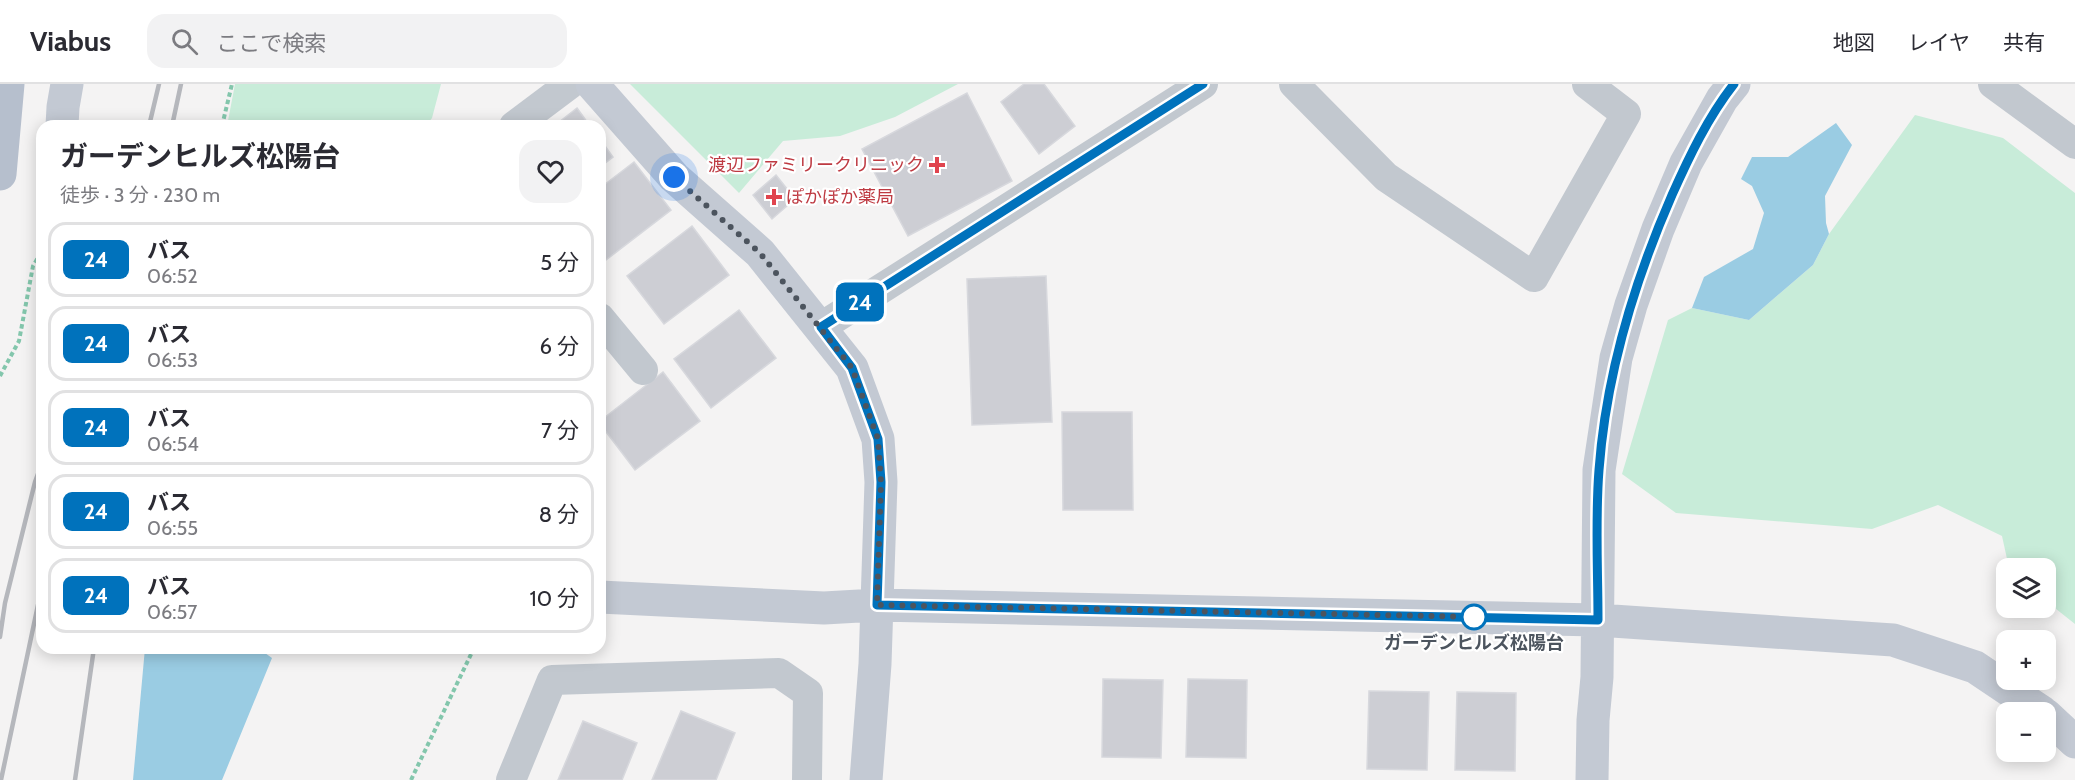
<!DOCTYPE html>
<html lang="ja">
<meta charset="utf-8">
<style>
:root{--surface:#fff;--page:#f2f2f3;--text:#2b2b33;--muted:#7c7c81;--line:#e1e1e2}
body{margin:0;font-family:Cabin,"Noto Sans JP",sans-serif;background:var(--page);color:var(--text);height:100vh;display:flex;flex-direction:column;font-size:22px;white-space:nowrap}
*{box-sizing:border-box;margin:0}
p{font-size:20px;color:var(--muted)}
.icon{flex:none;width:33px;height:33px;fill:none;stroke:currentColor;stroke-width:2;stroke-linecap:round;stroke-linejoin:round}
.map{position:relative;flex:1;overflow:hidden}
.drawer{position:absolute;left:36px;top:36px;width:570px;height:534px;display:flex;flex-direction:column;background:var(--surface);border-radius:18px;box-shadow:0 3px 15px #0003}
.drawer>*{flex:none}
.badge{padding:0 12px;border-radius:9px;font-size:21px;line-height:39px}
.tools{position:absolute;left:1996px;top:474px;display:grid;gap:12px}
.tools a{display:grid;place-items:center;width:60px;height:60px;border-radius:12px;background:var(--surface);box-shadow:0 3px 15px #0003;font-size:30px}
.you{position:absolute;width:30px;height:30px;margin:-15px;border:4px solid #fff;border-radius:50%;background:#1a73e8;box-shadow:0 0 0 9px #1a73e833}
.map>.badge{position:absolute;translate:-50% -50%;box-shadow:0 0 0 3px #fff}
.round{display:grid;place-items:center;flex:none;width:63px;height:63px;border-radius:18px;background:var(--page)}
.overview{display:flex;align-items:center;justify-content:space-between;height:102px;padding:0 24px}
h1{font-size:28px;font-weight:700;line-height:45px}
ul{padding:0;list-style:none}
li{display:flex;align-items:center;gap:18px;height:75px;margin:0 12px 9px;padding:0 12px;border:3px solid var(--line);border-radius:18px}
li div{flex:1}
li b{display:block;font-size:22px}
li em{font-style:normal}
li .badge{min-width:66px;font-weight:700;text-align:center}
header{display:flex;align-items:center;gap:36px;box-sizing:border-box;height:84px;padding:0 30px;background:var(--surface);border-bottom:2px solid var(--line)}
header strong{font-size:28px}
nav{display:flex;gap:33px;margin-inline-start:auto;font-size:21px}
.search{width:420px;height:54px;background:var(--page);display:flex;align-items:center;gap:15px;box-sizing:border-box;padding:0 21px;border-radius:18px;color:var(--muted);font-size:22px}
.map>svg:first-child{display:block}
</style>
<header>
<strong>Viabus</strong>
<div class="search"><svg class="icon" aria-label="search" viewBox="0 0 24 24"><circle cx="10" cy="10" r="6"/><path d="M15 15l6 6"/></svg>ここで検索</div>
<nav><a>地図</a><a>レイヤ</a><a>共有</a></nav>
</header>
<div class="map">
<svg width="2075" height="696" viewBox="0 0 2075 696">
<rect width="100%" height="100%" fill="#f4f3f3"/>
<path fill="#c8ecd9" d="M235,0H441L432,34L426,42H227Z
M630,0H958L895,33L840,52L783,57L739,109Z
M1915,31L2003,54L2075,109V540L2046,517V484H2009L2002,452L1938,421L1872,445L1676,429L1622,390L1668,236L1692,224L1749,236L1813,181L1829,150Z"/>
<path fill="#9acce3" d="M1836,39L1852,61L1825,112L1826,139L1829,150L1813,181L1749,236L1692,224L1704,193L1753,165L1764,129L1752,102L1741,95L1752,73H1788Z
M145,564H258L272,574L222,696H133Z"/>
<path fill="#cdced4" stroke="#d7d8dd" stroke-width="1.5" d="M1024,0H1044L1075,42L1039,70L1001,18Z
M967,9L1012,97L908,152L862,65Z
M577,24L590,42H554Z
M600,55L613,73L600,83Z
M634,78L671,126L606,176L600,168V104Z
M776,91L795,115L772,135L753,111Z
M692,142L729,191L664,240L627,192Z
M1046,192L1052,338L972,341L967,195Z
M739,226L776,274L711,324L674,275Z
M663,288L700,337L635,386L600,340V337Z
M1062,328H1132L1133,426H1063Z
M1103,595L1163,596L1161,674L1102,673Z
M1188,595L1247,596L1246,674L1186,673Z
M1369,607L1429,608L1427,686L1367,685Z
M1457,608L1516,609L1515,687L1455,686Z
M681,627L735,649L716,696H652Z
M583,637L637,659L622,696H558Z"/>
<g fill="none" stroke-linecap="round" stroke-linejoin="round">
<path stroke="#83c6ac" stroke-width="4" stroke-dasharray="4.5 3" stroke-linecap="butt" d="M222,42L232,0
M0,292L19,257L33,182L42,167
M411,696L474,564"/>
<path stroke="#c2c8cf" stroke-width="30" d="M1294,0L1386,93L1534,193L1626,30L1587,0
M1993,0L2075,60
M514,42L570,0
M600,234L643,286
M821,243L1203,0
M511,696L552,596L779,589L808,609L807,696"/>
<path stroke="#c3c9d3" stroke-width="33" d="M592,0L674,93L760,169L852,284L878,355L881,398L875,580L866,696
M62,42L63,23L67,0
M600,513L824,524L877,521L1598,536L1893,556L1975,583L2042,628
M2046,631L2075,658
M1592,696L1593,636L1597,593L1599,386L1616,274L1631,221L1658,145L1686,79L1722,15L1734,0"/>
<path stroke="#b6bfcd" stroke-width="33" d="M0,90L8,0"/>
<path stroke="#b5b7bc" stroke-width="4.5" d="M149,42L159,0
M172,42L181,0
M0,553L5,519L35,398L42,379
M1,696L42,502
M75,696L94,564"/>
</g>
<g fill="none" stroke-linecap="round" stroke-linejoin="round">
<defs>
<path id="line" d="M1203,0L821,243L852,284L878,355L881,398L877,521L1598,536C1598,486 1595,436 1599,386C1606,291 1634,198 1672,111C1689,73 1708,33 1734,0"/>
</defs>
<use href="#line" stroke="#fff" stroke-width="14"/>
<use href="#line" stroke="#0072bc" stroke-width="9"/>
<path stroke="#4c545e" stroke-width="6" stroke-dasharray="0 10.8" d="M674,93L760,169L852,284L878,355L881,398L877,521L1482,533H1474"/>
</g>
<g fill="#e0444e" stroke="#fff" stroke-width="2">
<path d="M934 72h6v6h6v6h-6v6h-6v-6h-6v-6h6z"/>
<path d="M771 104h6v6h6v6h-6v6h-6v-6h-6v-6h6z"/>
</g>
<circle fill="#fff" stroke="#0072bc" stroke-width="3" cx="1474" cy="533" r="12"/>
<g text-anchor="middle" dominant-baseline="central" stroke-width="4.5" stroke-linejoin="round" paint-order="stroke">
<g font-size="18" fill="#be3a42" stroke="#fff" text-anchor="end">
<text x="924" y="81">渡辺ファミリークリニック</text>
<text x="786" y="113" text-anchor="start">ぽかぽか薬局</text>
</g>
<g font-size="18" font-weight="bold" fill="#4c545e" stroke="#fff">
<text x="1474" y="559">ガーデンヒルズ松陽台</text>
</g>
</g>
</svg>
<div class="tools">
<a><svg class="icon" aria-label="layers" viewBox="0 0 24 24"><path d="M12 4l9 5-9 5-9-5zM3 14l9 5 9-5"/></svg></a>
<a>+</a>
<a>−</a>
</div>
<div class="you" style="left:674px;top:93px"></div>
<b class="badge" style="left:860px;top:218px;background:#0072bc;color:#fff">24</b>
<section class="drawer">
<div class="overview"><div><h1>ガーデンヒルズ松陽台</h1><p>徒歩 · 3 分 · 230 m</p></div><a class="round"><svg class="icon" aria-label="heart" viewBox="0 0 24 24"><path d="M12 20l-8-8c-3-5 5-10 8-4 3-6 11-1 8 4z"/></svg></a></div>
<ul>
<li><span class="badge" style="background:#0072bc;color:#fff">24</span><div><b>バス</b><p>06:52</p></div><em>5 分</em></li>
<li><span class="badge" style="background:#0072bc;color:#fff">24</span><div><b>バス</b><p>06:53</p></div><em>6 分</em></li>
<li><span class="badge" style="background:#0072bc;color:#fff">24</span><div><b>バス</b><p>06:54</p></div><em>7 分</em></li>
<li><span class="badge" style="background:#0072bc;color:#fff">24</span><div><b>バス</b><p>06:55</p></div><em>8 分</em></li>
<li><span class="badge" style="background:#0072bc;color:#fff">24</span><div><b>バス</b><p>06:57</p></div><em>10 分</em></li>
</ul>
</section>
</div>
